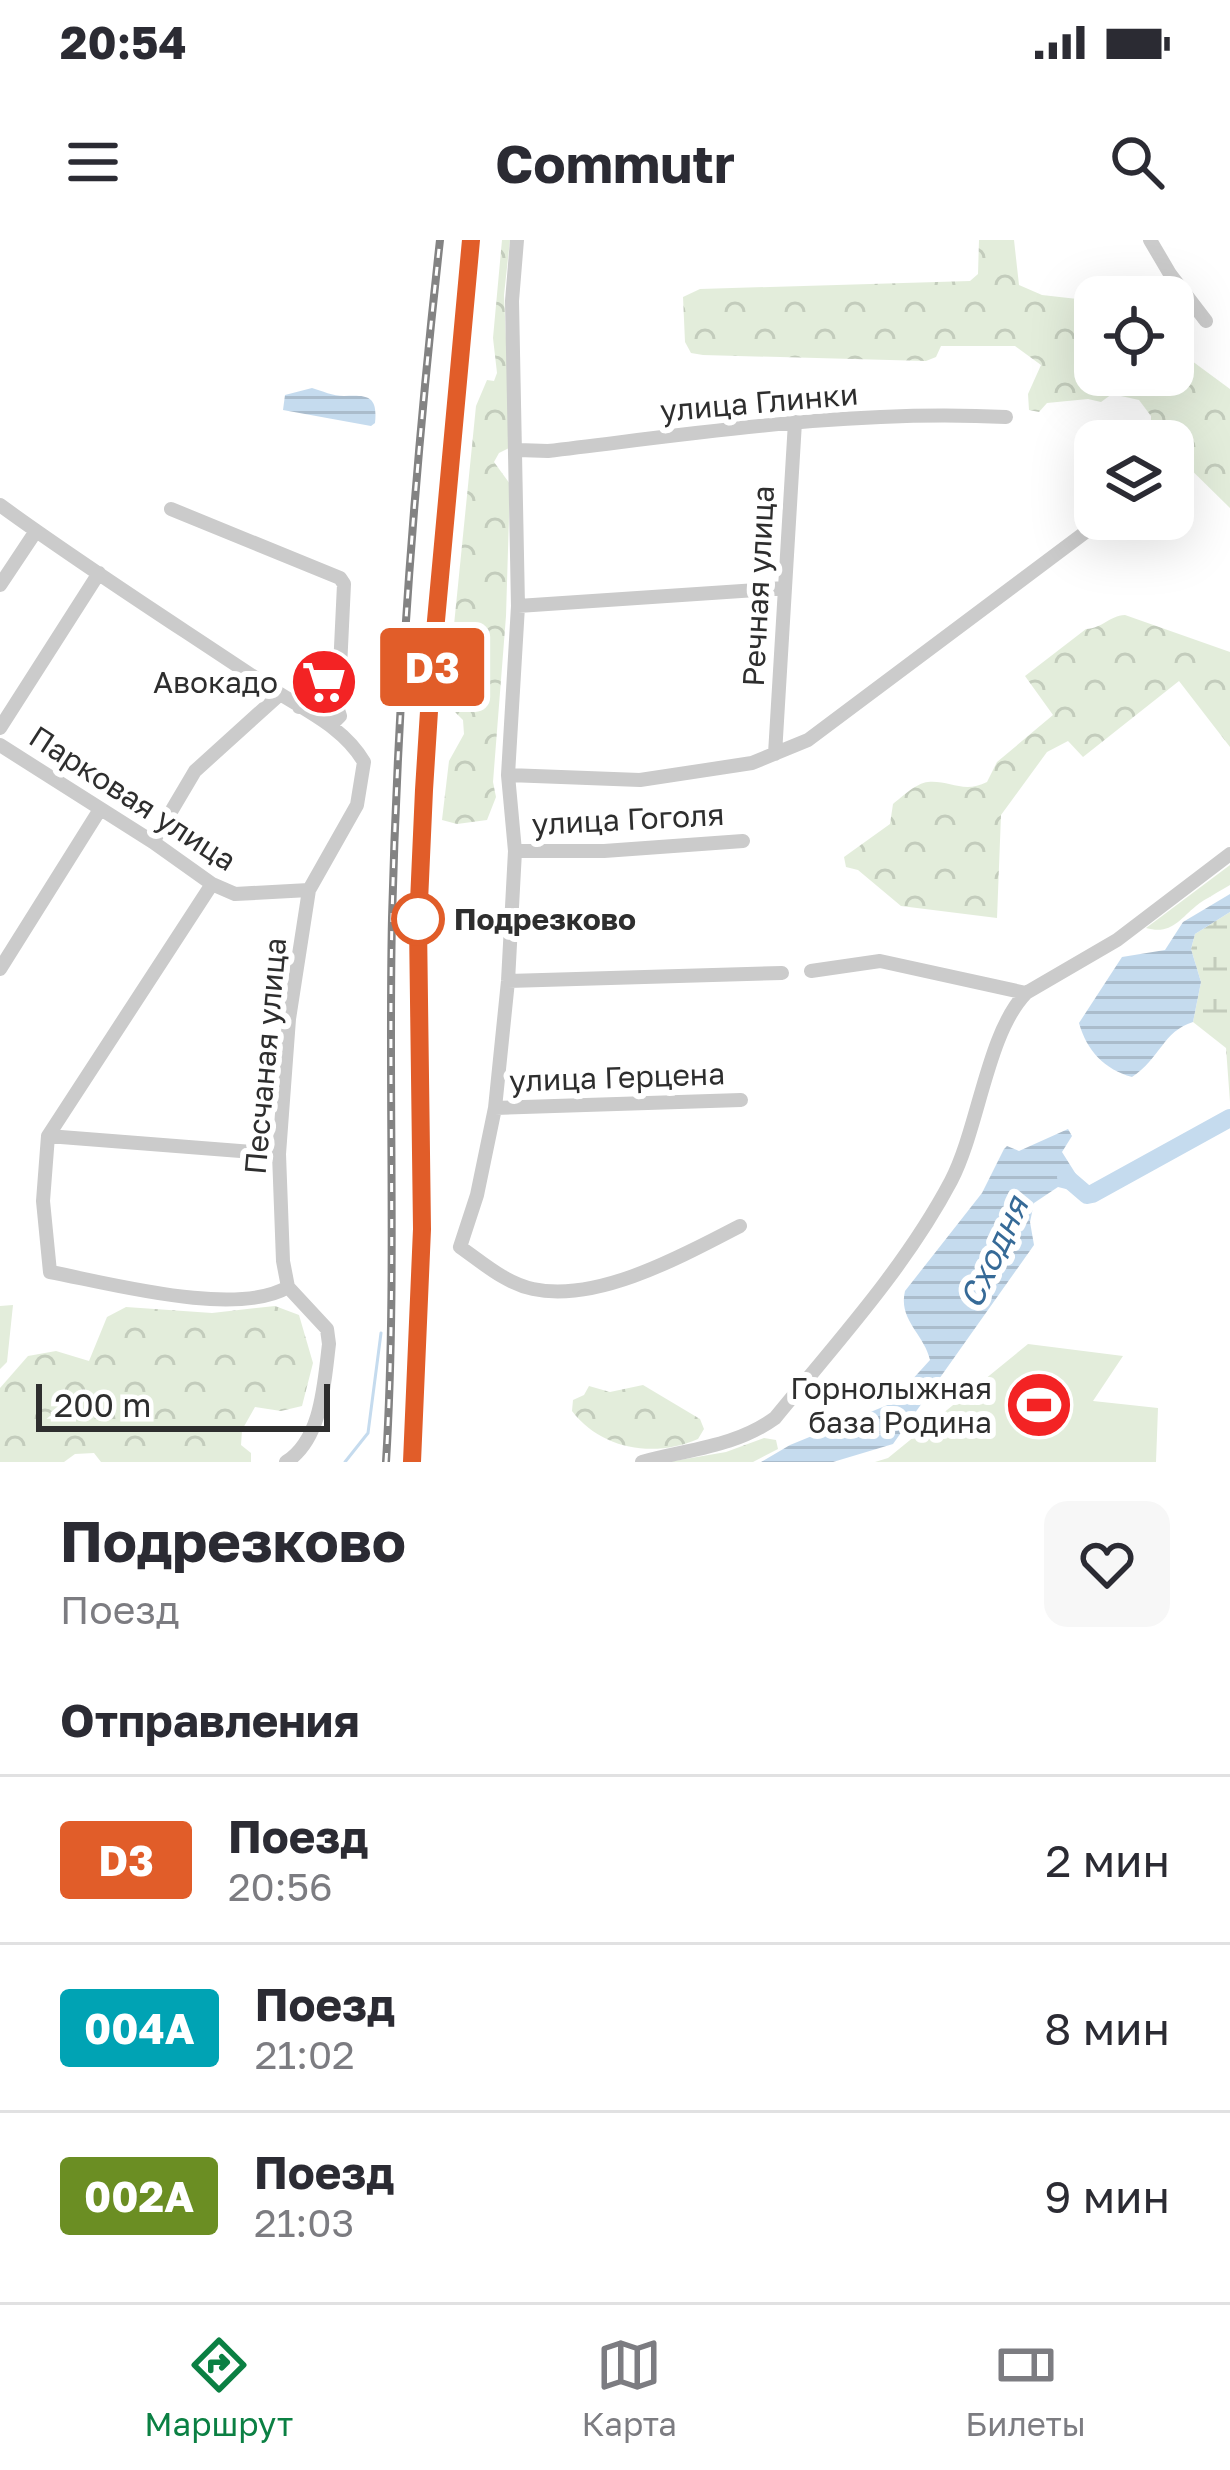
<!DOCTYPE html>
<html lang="ru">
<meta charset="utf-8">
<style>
:root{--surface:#fff;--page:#f7f7f7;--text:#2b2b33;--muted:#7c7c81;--line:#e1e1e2;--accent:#0b8043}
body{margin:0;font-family:"Golos Text",sans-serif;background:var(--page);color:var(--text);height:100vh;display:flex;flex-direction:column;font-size:45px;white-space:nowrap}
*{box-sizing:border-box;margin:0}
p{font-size:39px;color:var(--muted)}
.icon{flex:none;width:66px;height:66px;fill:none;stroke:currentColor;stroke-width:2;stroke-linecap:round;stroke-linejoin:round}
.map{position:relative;height:1222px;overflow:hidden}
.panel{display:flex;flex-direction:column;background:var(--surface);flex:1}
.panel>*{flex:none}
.badge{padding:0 24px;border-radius:9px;font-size:42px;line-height:78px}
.buttons{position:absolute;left:1074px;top:36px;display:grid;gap:24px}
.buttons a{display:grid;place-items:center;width:120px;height:120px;border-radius:24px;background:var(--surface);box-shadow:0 12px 48px #0002;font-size:60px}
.scale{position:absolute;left:36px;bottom:30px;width:294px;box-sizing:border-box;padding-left:12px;border:6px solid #2e2e2e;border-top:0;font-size:33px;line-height:42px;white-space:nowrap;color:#2e2e2e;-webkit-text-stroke:9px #fff;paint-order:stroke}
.map>.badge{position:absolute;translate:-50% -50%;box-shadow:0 0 0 6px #fff}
h2{padding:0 60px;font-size:45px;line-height:108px}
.round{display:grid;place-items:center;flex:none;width:126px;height:126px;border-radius:24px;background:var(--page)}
.summary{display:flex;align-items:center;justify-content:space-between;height:204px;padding:0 60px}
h1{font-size:57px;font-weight:700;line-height:90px}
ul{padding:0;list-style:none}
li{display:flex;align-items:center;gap:36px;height:168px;padding:0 60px;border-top:3px solid var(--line)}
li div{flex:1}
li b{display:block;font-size:45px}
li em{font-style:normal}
li .badge{min-width:132px;font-weight:700;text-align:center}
.status{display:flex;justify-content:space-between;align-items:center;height:84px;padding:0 60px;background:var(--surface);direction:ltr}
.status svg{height:33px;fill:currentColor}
header{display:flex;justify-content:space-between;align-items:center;height:156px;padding:0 60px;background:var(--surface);font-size:54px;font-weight:700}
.dock{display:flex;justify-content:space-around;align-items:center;height:168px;border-top:3px solid var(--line);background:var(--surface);font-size:33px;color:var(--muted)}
.dock a{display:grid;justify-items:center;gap:6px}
.dock .active{color:var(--accent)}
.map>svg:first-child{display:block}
</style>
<div class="status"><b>20:54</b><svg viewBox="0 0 49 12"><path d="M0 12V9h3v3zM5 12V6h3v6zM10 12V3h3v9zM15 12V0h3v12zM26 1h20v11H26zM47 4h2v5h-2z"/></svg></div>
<header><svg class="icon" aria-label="menu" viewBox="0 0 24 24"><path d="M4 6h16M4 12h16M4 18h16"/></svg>Commutr<svg class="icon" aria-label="search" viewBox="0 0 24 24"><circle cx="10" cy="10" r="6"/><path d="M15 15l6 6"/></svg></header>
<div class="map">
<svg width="1230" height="1222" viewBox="0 0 1230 1222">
<defs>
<pattern id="forest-crowns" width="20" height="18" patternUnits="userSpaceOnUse" patternTransform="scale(3)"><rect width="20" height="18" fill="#e3eddb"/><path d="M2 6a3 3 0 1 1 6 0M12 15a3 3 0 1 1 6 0" fill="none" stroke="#c3ccbc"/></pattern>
<pattern id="wetland-marsh" width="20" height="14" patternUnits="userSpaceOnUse" patternTransform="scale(3)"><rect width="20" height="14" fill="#e3eddb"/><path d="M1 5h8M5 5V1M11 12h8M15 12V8" fill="none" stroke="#c3ccbc"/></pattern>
<pattern id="water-rules" width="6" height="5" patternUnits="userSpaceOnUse" patternTransform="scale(3)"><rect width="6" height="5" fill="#c5dbee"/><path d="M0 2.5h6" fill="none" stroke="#aabccc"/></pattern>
</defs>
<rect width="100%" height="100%" fill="#fff"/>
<path fill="url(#forest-crowns)" d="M502,0H510L504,55L511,207L499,213L494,222L510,244L506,376L493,542L496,557L487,580L457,584L442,580L449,521L464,494L463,480L452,469L447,455C465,428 479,426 453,395L476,166L487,140L494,141L497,133L493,98Z
M979,0H1014L1019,45L1042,55L1095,61V135H1173V107L1230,149V268L1173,212V201L1151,197V176L1139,160L1112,154L1101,162L1088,159L1047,163L1039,172L1029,170L1028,154L1041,125L1015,106H941L936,117L926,121L703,115L691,113L685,102L683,57L700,49L970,41L978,34Z
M1125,375L1230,412V507L1179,441L1083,517L1068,501L1047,512L1001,575L997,678L901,666L858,630L846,627L844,617L890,584L893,564C902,557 916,543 928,542C949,540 964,554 987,542L997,522L1053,475L1025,436L1086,389C1103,388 1109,376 1125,375Z
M1230,625V645C1219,652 1206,658 1196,666C1179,680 1171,695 1146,688Z
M275,1066L299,1075L313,1123L302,1166L281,1171L255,1167L242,1190L241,1205L251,1213V1222H101L94,1213L75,1214L64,1222H0V1148L28,1116L56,1111L89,1121L107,1077L126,1067L212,1073Z
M643,1145L700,1179L704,1189L698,1199C655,1218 602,1210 572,1171L573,1160L584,1155L589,1146L610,1152Z
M764,1198L776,1200L778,1209L753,1222H668L726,1212Z"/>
<path fill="url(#wetland-marsh)" d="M1230,672V862L1226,808L1193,782L1201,742L1191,709L1195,694Z"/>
<path fill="#e3eddb" d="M13,1065L7,1122L0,1129V1066Z
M1028,1104L1123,1116L1093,1161L1158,1168L1156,1222H875L888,1218Z"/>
<path fill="url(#water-rules)" d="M312,148C322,151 333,156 344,156C367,155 378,155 375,183L371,186L283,170L285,155Z
M1230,654V672L1195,694L1191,709L1201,742L1193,782C1163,791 1160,819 1132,837C1104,829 1087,811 1079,783L1122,717L1165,710L1183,682Z
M1068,889L1072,896L1062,912L1084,947L1078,952L1058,947L1034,963L1030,982L1034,1005L893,1204L833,1222H761L790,1205L890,1164L930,1120C924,1094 898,1080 905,1051L982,953L1004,909L1007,906L1019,911Z"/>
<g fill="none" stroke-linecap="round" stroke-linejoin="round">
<path stroke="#c5dbee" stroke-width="3" d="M345,1222L368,1193L381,1093"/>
<path stroke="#c5dbee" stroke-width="18" d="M1066,937L1087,955L1092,954L1230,878"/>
<path stroke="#cbcbcb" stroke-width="14" d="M517,0L512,61L518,366L508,535L515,611L508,741L495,868L477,955L460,1007C483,1023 505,1043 533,1049C598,1063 684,1015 740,986
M1150,0L1170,34L1206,81
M518,210L548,211C700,193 853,169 1006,177
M0,265C85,327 175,384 263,443C299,468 342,484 364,522L357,565L309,650L289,779L279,914L283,1021L288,1047L327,1089L329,1104C324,1144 322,1199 286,1222
M171,269L340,338L344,344L339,449L335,461
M0,345L36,291
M518,366L785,348
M299,467L317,461H335L340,476L331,485
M0,488L99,333
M0,505L153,602L212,644L235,654L309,650
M775,514L795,182
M508,535L640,540L752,523L808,500L1103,279
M153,602L195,531L279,455
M515,611H604L743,601
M212,644L48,896L43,961L50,1032C109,1043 236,1078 288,1047
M0,729L99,571
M811,731L880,721L1026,753
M508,741L782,733
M495,868L741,860
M48,896L279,914
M642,1222C689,1209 735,1207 775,1178C837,1102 905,1028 951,941C979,887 987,793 1026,753L1117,700L1230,614"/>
<defs>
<path id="rail" d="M386,1222C397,1041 388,859 392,678C398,452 415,225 440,0
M412,1222L421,989L418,684L424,550L432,424L471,0"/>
</defs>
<use href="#rail" stroke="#838383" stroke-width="8"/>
<use href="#rail" stroke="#fff" stroke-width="3" stroke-dasharray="9" stroke-linecap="butt"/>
</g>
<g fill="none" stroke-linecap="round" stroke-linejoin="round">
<defs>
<path id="line" d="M412,1222L422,989L418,684L424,550L432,424L471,0"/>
</defs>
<use href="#line" stroke="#fff" stroke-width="27"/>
<use href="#line" stroke="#e15d29" stroke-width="18"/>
</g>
<defs>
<symbol id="supermarket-disc" viewBox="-11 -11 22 22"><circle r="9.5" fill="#f32324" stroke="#fff"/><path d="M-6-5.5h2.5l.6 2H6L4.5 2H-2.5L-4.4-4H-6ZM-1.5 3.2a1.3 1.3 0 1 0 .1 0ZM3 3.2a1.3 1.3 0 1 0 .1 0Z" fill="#fff"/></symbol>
<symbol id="stadium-disc" viewBox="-11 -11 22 22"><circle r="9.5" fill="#f32324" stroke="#fff"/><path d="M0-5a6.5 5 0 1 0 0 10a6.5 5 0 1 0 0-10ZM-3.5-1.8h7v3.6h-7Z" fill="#fff"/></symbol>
</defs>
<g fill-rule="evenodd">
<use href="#supermarket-disc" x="286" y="404" width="76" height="76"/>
<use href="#stadium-disc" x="1001" y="1127" width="76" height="76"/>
</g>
<circle fill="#fff" stroke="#e15d29" stroke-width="6" cx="418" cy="679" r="24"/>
<g text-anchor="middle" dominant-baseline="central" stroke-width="12" stroke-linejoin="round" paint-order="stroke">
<g font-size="30" fill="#2e2e2e" stroke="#fff">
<text transform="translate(759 162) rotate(-5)">улица Глинки</text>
<text transform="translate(758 346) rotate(-87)">Речная улица</text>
<text transform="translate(133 558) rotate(33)">Парковая улица</text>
<text transform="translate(628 579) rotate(-3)">улица Гоголя</text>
<text transform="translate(265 816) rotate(-85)">Песчаная улица</text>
<text transform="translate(617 837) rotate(-2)">улица Герцена</text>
</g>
<g font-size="30" fill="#2e2e2e" stroke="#fff" text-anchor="end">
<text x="278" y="442">Авокадо</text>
<text x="992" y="1148">Горнолыжная<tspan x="992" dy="34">база Родина</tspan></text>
</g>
<g font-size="30" font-weight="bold" fill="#2e2e2e" stroke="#fff" text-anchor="start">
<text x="454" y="679">Подрезково</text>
</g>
<g font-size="33" font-style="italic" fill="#366a97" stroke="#fff">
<text transform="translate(993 1012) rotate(-65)">Сходня</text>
</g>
</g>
</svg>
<div class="buttons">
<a><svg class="icon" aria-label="locate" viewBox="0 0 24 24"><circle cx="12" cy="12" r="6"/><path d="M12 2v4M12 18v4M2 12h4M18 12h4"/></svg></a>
<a><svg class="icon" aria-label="layers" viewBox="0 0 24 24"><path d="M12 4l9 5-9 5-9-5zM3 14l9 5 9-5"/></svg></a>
</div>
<div class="scale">200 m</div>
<b class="badge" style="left:432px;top:427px;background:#e15d29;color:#fff">D3</b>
</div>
<section class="panel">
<div class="summary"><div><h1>Подрезково</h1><p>Поезд</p></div><a class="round"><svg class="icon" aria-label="heart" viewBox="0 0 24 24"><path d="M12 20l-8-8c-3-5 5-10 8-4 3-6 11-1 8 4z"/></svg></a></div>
<h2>Отправления</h2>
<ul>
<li><span class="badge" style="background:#e15d29;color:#fff">D3</span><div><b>Поезд</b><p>20:56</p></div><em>2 мин</em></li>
<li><span class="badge" style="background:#00a3b4;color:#fff">004А</span><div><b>Поезд</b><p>21:02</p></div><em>8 мин</em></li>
<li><span class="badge" style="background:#6b8e23;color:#fff">002А</span><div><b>Поезд</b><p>21:03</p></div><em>9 мин</em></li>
</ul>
</section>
<nav class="dock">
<a class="active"><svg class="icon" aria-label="directions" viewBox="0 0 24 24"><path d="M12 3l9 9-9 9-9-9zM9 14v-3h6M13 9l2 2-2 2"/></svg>Маршрут</a>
<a><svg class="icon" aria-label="map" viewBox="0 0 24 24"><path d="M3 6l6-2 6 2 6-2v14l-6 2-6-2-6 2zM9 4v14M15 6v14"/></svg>Карта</a>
<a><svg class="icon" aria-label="tickets" viewBox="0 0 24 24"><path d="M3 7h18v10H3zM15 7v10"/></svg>Билеты</a>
</nav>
